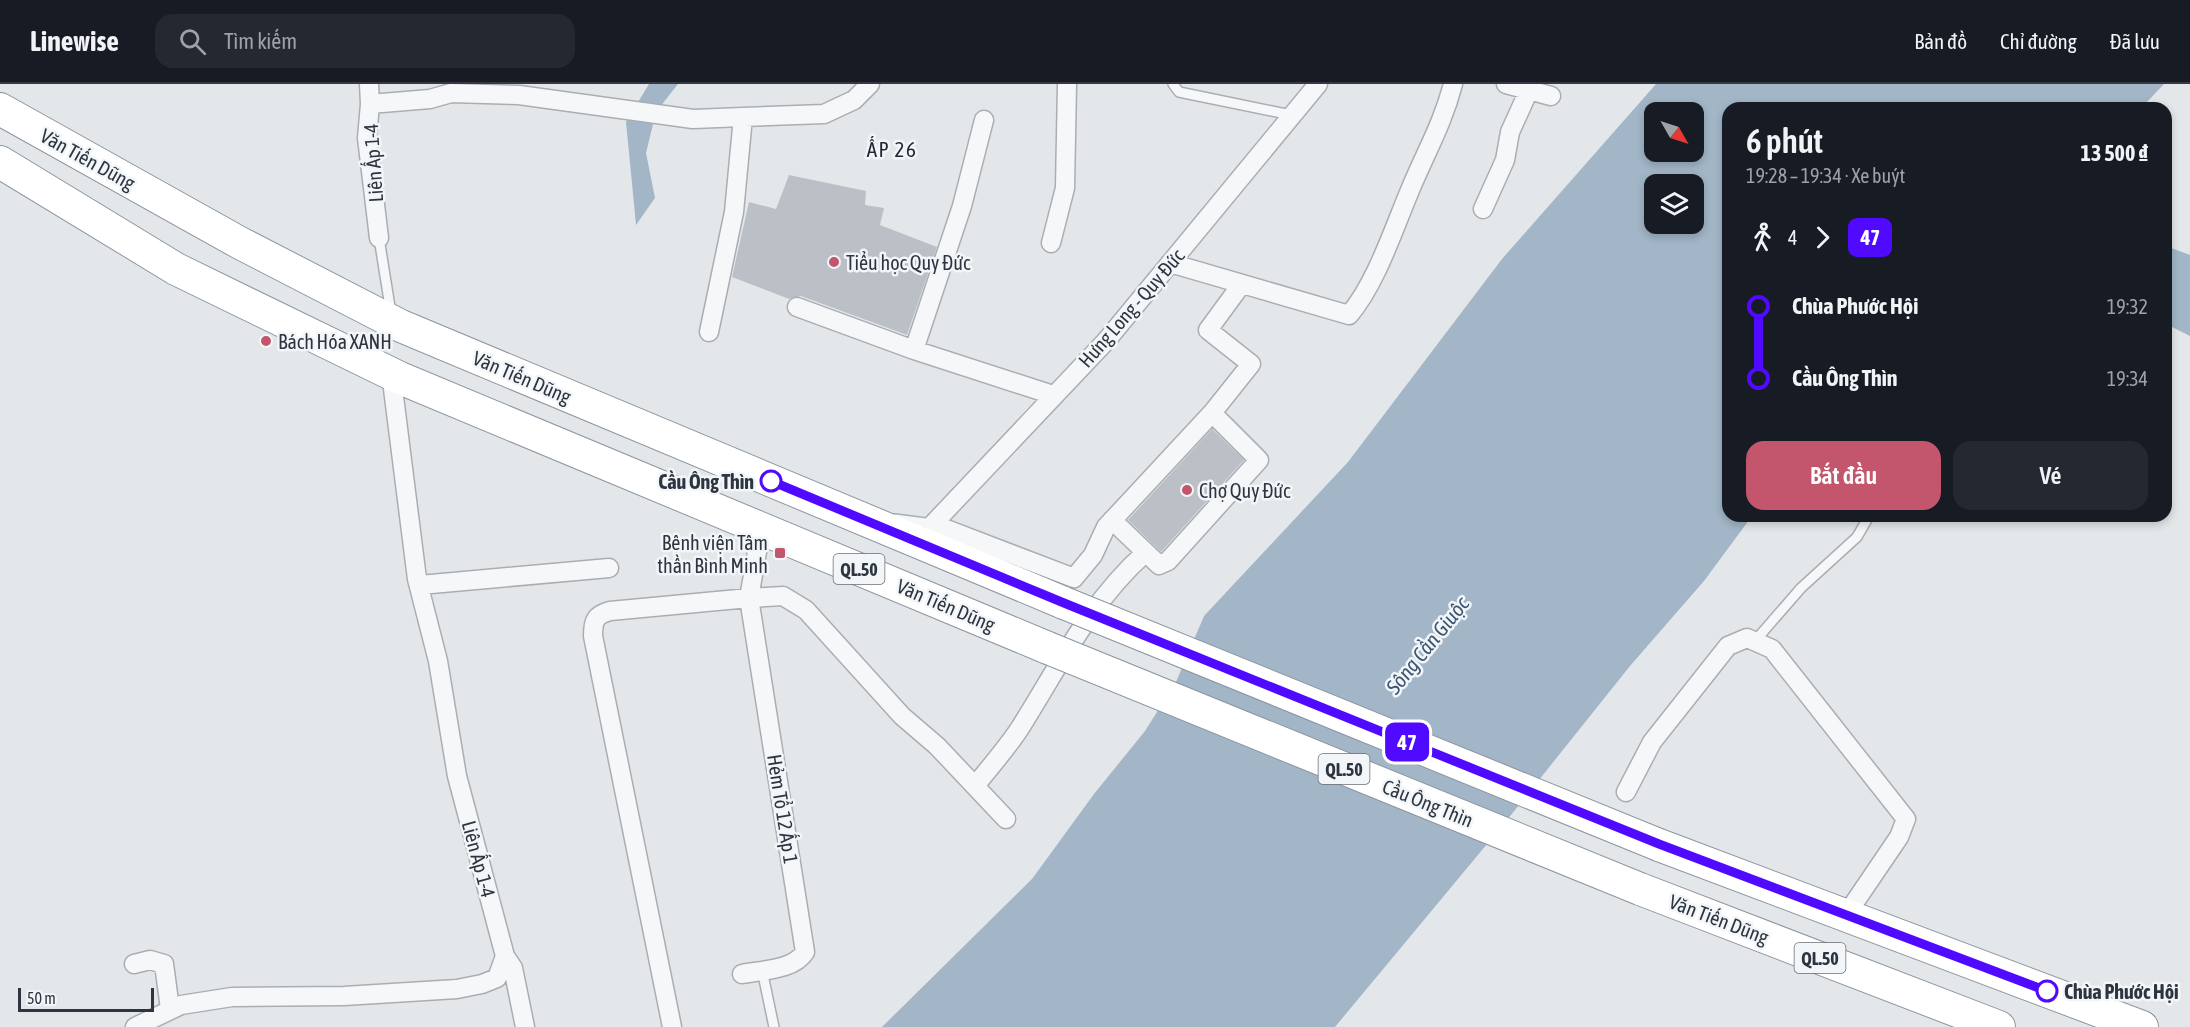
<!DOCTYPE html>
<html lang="vi">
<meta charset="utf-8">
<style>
:root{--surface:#171b24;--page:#242831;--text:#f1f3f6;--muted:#9ea1a6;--line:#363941;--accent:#c3556c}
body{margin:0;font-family:"Asap Condensed",sans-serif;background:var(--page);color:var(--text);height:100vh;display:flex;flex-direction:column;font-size:22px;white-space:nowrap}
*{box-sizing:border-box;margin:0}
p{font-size:20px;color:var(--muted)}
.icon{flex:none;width:33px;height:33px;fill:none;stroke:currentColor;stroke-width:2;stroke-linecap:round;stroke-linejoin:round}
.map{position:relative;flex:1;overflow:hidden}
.side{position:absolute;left:1722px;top:18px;width:450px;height:420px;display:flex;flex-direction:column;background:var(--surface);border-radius:18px;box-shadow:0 3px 9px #0003}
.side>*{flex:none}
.badge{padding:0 12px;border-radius:9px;font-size:21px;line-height:39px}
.needle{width:39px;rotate:129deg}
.buttons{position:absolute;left:1644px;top:18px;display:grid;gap:12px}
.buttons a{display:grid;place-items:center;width:60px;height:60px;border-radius:12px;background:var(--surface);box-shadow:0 3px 9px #0003;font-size:30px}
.scale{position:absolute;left:18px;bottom:15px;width:136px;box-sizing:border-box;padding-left:6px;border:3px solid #2d3541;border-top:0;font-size:16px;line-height:21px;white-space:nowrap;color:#2d3541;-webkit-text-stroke:4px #f3f6f8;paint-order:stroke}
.map>.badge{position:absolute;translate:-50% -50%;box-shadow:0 0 0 3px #fff}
.legs{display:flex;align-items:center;gap:9px;height:66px;padding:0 24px;font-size:20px}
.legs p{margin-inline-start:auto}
.head{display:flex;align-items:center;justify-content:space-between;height:102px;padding:0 24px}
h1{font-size:33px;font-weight:600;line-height:45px}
.cta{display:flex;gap:12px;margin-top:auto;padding:12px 24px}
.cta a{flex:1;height:69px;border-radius:18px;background:var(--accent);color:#fff;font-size:24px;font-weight:600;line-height:69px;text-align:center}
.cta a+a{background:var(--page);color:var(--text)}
ul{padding:0 24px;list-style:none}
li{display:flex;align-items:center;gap:21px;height:72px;font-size:22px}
li i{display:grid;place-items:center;width:9px;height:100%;margin:0 8px;background:currentColor}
li i::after{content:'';width:15px;height:15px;margin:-8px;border:4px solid;border-radius:50%;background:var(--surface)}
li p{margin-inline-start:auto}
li:first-child i{background:linear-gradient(#0000 50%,currentColor 0)}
li:last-child i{background:linear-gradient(currentColor 50%,#0000 0)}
header{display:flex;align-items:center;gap:36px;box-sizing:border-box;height:84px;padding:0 30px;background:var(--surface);border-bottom:2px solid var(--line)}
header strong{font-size:28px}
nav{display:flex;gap:33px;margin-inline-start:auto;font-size:21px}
.search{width:420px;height:54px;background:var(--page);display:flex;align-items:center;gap:15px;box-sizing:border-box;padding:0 21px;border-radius:18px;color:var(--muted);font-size:22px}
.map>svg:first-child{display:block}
</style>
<header>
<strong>Linewise</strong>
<div class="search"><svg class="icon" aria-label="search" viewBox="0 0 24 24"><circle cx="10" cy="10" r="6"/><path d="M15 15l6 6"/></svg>Tìm kiếm</div>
<nav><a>Bản đồ</a><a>Chỉ đường</a><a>Đã lưu</a></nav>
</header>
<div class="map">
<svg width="2190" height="943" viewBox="0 0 2190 943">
<rect width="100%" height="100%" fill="#e4e7ea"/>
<path fill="#a2b6c7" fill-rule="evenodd" d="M649,0H678L656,28L646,69L655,114L636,141L626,38Z
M1656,0H2164L2148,17L2137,24H1728V432H1752L1704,497L1630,582L1507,736L1335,943H882L1032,795L1094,710L1145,647L1176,598L1204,532L1348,378L1502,175ZM1654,28H1694V68H1654ZM1654,100H1694V140H1654Z
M2166,162L2190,171V252L2166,240Z"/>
<path fill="#bbc0c7" d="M789,91L866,107L865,121L884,124L880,141L937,163L907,251L801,212L789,215L732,193L749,118L776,125Z
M1212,345L1244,376L1161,468L1128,436Z"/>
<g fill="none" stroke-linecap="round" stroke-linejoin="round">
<defs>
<path id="lane" d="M1173,0L1179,8L1291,31
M379,154L391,229
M895,435L933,440
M1755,557L1801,504L1857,453L1869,432
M762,886L774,943"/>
<path id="street" d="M369,0L370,20
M1506,0L1551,12
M1483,125L1505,76L1510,48L1529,6
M379,154L367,54L370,20L430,15L451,9L519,11L693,35L743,33L824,30L854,16L870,0
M1051,159L1065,104L1067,0
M1170,179L1349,231C1375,201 1393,147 1408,111C1424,71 1442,42 1453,0
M1241,201L1208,246L1251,280L1212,329L1106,443L1093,471L1074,494L933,440L1106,257L1318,0
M797,223L914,266L1053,311
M709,248L734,128L743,33
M914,266L962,122L984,36
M1112,436L1159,481L1168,477L1259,376L1212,329
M420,501L609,484
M975,702C990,683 1007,664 1020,644C1059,582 1090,518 1145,469
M1626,708L1652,658L1728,562L1747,554L1772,565L1906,735L1899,753L1846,831
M505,872L513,884L525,943
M134,880L150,876L164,880L170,925
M742,890C762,886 794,886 805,868L749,514L783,512L806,526L902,632L937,662L1006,735
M135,943L181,921L232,913L344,912L457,905L482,900L497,894L505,872L457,692L438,577L417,495L391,289
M672,943L593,552C593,537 595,531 610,527L749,514L761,445"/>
<path id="highway" d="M0,25L240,159L401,242L1064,519
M0,78L176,185L400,294L1048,564
M1659,761L2142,943
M1640,805L1999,943"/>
</defs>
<use href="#lane" stroke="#a9aeb4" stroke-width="12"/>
<use href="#street" stroke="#a9aeb4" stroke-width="21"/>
<use href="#highway" stroke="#8c95a0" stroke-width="34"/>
<use href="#lane" stroke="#f6f7f9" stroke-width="9"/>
<use href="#street" stroke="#f6f7f9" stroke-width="18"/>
<use href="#highway" stroke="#fff" stroke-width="32"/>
<defs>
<path id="highway-bridge" d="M1064,519L1659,761
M1048,564L1640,805"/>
</defs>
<use href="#highway-bridge" stroke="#8c95a0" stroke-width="34" stroke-linecap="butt"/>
<use href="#highway-bridge" stroke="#fff" stroke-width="32"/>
</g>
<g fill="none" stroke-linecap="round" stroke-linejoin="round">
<defs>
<path id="line-1" d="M771,397L1064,519L1659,760L2047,907"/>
</defs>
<use href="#line-1" stroke="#fff" stroke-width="14"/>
<use href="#line-1" stroke="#4f0aff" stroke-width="9"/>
</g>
<g fill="#c3556c" stroke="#f3f6f8" stroke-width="2">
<circle cx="834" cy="178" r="6"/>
<circle cx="266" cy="257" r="6"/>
<circle cx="1187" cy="406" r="6"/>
<rect x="774" y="463" width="12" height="12" rx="3"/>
</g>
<g fill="#fff" stroke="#4f0aff" stroke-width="3">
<circle cx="771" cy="397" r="10"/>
<circle cx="2047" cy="907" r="10"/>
</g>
<g text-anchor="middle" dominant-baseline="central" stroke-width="5" stroke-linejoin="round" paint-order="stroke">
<g fill="#f3f6f8" stroke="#686f78" stroke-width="1.5">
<rect x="833.5" y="470" width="51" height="30" rx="4.5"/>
<rect x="1318.5" y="670" width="51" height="30" rx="4.5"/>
<rect x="1794.5" y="859" width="51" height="30" rx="4.5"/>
</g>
<g font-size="18" font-weight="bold" fill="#2d3541">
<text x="859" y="485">QL.50</text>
<text x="1344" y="685">QL.50</text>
<text x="1820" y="874">QL.50</text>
</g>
<g font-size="20" fill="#2d3541" stroke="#f3f6f8">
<text transform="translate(88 75) rotate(29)">Văn Tiến Dũng</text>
<text transform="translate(373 79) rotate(-94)">Liên Ấp 1-4</text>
<text transform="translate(1131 224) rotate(-49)">Hưng Long - Quy Đức</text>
<text transform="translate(522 293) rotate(23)">Văn Tiến Dũng</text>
<text transform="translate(946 521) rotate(23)">Văn Tiến Dũng</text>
<text transform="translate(1428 719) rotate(22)">Cầu Ông Thìn</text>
<text transform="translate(783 725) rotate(81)">Hẻm Tổ 12 Ấp 1</text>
<text transform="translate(479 775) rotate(75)">Liên Ấp 1-4</text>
<text transform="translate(1719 835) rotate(21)">Văn Tiến Dũng</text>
</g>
<g font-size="20" fill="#2d3541" stroke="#f3f6f8" text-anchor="start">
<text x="846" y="178">Tiểu học Quy Đức</text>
<text x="278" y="257">Bách Hóa XANH</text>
<text x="1199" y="406">Chợ Quy Đức</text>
<text x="768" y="458" text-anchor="end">Bệnh viện Tâm<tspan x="768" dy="23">thần Bình Minh</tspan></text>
</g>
<g font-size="20" font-weight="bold" fill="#2d3541" stroke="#f3f6f8" text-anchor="end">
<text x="754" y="397">Cầu Ông Thìn</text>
<text x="2064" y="907" text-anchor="start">Chùa Phước Hội</text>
</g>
<g font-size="21" letter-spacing="1.5" fill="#1f2732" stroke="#f3f6f8">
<text x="892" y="65">ẤP 26</text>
</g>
<g font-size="21" font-style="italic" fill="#3a5672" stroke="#f3f6f8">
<text transform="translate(1427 561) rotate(-51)">Sông Cần Giuộc</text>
</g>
</g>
</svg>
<div class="buttons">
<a><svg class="needle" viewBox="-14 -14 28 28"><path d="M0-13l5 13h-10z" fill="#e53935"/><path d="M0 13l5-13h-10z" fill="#9ea1a6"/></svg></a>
<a><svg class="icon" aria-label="layers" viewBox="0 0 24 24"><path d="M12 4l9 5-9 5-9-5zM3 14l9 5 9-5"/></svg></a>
</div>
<div class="scale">50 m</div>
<b class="badge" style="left:1407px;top:658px;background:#4f0aff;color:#fff">47</b>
<section class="side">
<div class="head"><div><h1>6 phút</h1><p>19:28 – 19:34 · Xe buýt</p></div><b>13 500 ₫</b></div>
<div class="legs"><svg class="icon" aria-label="walk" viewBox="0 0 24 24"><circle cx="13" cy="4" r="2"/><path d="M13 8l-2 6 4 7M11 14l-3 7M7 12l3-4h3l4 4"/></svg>4<svg class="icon" aria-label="forward" viewBox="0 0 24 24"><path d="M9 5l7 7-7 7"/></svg><b class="badge" style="background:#4f0aff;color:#fff">47</b></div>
<ul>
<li><i style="color:#4f0aff"></i><b>Chùa Phước Hội</b><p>19:32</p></li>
<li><i style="color:#4f0aff"></i><b>Cầu Ông Thìn</b><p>19:34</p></li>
</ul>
<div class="cta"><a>Bắt đầu</a><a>Vé</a></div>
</section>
</div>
